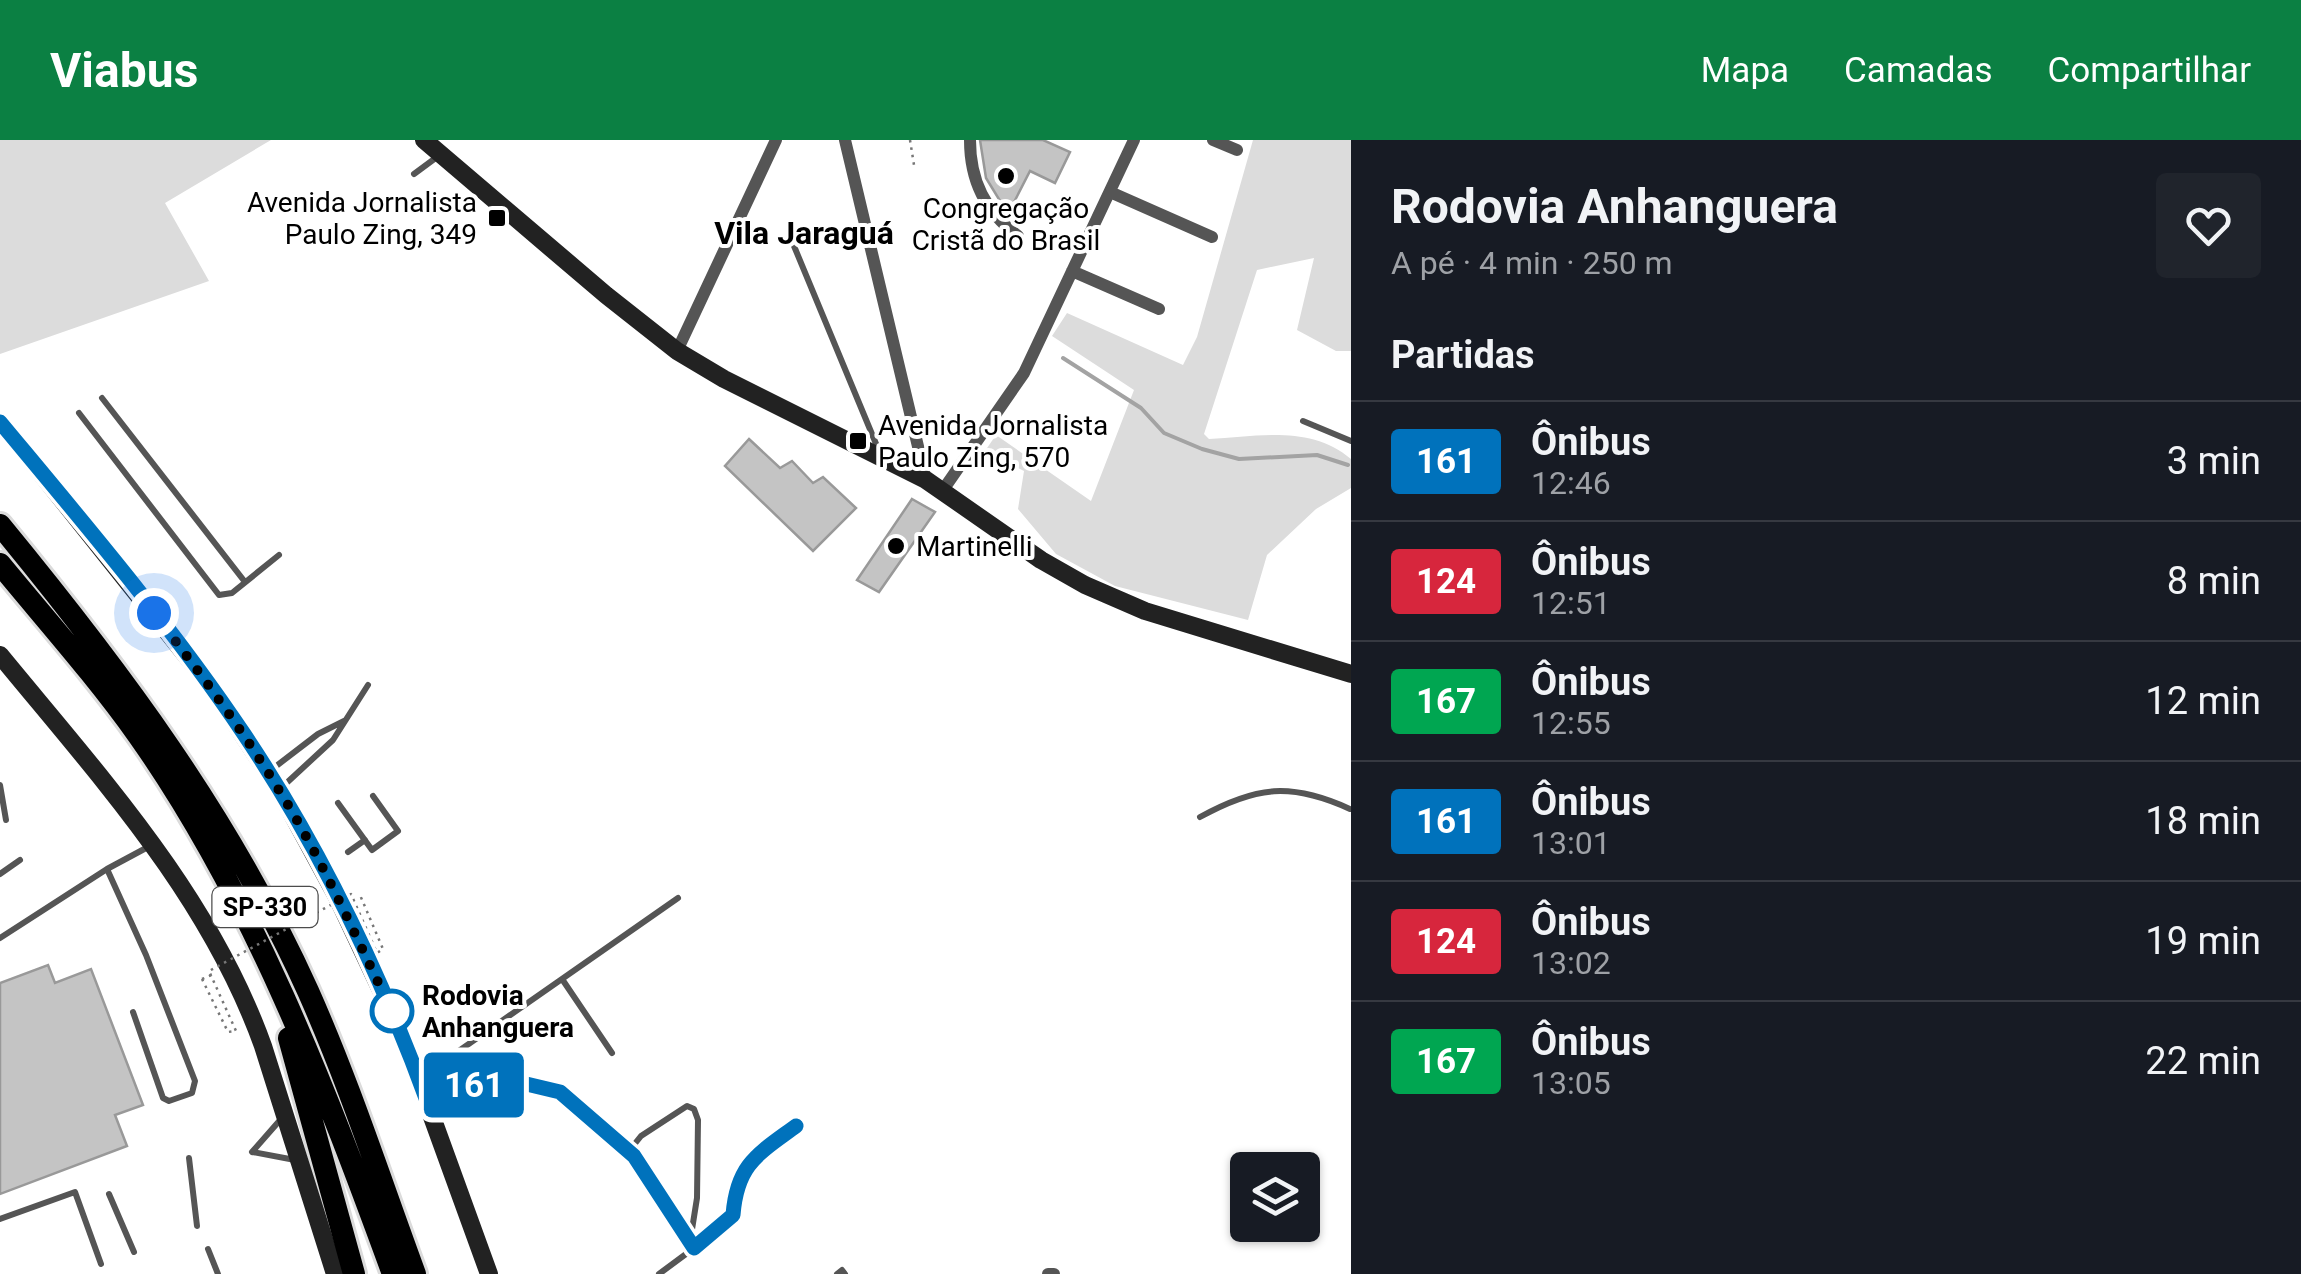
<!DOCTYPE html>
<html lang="pt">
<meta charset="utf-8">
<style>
:root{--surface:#171b24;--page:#20242c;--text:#f1f3f6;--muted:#9ea1a6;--line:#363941;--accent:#0b8043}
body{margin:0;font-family:Roboto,sans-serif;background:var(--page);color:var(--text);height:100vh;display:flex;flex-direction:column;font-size:38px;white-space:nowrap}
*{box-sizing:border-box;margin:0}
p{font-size:32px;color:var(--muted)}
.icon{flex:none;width:55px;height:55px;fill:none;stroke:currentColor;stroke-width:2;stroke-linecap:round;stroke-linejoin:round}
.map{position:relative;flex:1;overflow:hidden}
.details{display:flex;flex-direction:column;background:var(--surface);width:950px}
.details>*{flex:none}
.badge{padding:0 20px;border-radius:8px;font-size:35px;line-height:65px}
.controls{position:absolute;left:1230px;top:1012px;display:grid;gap:20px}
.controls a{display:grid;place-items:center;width:90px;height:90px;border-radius:10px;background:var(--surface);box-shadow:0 2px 8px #0004;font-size:50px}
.you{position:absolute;width:50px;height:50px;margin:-25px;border:8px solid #fff;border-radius:50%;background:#1a73e8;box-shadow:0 0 0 15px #1a73e833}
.map>.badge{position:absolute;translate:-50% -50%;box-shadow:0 0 0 5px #fff}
h2{padding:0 40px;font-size:38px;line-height:90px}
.round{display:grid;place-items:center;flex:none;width:105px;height:105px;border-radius:10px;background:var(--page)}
.overview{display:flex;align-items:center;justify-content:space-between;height:170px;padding:0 40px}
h1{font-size:48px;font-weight:700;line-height:75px}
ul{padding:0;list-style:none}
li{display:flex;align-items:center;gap:30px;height:120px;padding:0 40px;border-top:2px solid var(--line)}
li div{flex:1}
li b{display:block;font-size:38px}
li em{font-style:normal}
li .badge{min-width:110px;font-weight:700;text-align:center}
header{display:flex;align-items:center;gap:60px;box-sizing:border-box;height:140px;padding:0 50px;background:var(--accent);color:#fff}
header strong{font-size:48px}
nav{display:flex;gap:55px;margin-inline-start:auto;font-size:35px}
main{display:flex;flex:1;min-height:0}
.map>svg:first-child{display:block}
</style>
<header>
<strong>Viabus</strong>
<nav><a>Mapa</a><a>Camadas</a><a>Compartilhar</a></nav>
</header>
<main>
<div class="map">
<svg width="1351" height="1134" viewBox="0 0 1351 1134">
<rect width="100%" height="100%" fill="#fff"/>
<path fill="#dcdcdc" d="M0,0H271L165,63L209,141L0,214Z
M1253,0H1351V211H1336L1297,190L1314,118L1257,130L1204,294L1209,299C1258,296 1312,285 1351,319V348L1316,369L1267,415L1248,480L1115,446L1056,414L1018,369L1024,331L985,311L996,295L1091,361L1134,250L1052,196L1067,173L1183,225L1197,197Z"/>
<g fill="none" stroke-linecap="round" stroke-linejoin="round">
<path stroke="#a3a3a3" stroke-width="4" d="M1063,218L1141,268L1164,293L1202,309L1239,319L1317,315L1348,325"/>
</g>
<path fill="#c4c4c4" stroke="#999" stroke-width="2.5" d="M980,0H1043L1070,12L1055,43L1030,31L1008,74L986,38Z
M749,299L780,328L792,321L813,343L823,337L856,368L813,411L725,326Z
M912,359L935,372L879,452L857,440Z
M48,825L55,843L91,829L143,965L115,975L127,1006L0,1054V843Z"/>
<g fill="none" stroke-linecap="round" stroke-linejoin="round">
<defs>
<path id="motorway" d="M0,385C120,531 230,678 308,851C349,943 380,1039 415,1134
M0,424C46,480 96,536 138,595C253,758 325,948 393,1134
M289,898L354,1134"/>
</defs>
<use href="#motorway" stroke="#dbdbdb" stroke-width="28"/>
<path stroke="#777" stroke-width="2.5" stroke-dasharray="2.5 5" stroke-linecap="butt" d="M910,0L914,25
M202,839L214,834"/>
<path stroke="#555" stroke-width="6" d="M414,34L437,17
M794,106L879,311
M102,258L245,442
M79,273L219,455L232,453L279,415
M1303,281L1351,301
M271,630L318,594L344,581
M0,645L6,680
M280,649L333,600L368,545
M338,663L372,710L398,691L373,656
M1200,677C1256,646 1291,642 1350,669
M348,712L365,700
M107,729L146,815L195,941L192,953L169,961L163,958L133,872
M0,734L20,720
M0,798L107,729L148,707
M562,839L612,913
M420,938L678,758
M434,967L490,938L514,939L566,955L633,1015
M252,1012L281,979
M253,1012L295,1020
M189,1018L197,1086
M109,1054L134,1112
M0,1079L75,1052L101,1124
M690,1102L697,1058L698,980L694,969L687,966L641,996L633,1006C636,1033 675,1078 690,1102L694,1108
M208,1109L218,1134
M659,1134L717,1091L733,1075L739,1037L753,1017L796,986
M837,1134L842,1130L845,1134"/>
<path stroke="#555" stroke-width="12" d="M845,0L926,340
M970,0C970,41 985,71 1018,96
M1213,0L1237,10
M1110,52L1212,97
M1072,131L1159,169
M677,211L776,0
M943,350L1024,233L1134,0
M1048,1134H1054"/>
<path stroke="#222" stroke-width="18" d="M424,0L606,155L677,211L724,239L926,340L1041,420L1085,445L1145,471L1351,534
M0,282L212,548L279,650L337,757L403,897L489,1134
M0,515C100,637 209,755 263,906L335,1134"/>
<use href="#motorway" stroke="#000" stroke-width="22"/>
<path stroke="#777" stroke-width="2.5" stroke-dasharray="2.5 5" stroke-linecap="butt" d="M202,839L228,892L236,891L209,831L351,754L377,813L383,809L360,755"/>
</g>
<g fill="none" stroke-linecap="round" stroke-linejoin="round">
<defs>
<path id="line" d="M0,282C84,383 171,485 244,594C321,709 383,839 430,969L466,949L497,937L560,952L634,1016L694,1108L733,1075C737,1024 758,1014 796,986"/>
</defs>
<use href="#line" stroke="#fff" stroke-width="22"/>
<use href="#line" stroke="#0072bc" stroke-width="15"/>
<path stroke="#000" stroke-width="10" stroke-dasharray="0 18" d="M154,473C197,529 240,586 277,647C322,718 355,796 392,871"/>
</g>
<g fill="#000" stroke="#fff" stroke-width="4">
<circle cx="1006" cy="36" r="10"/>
<rect x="487" y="68" width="20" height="20" rx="5"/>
<rect x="848" y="291" width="20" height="20" rx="5"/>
<circle cx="896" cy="406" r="10"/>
</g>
<circle fill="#fff" stroke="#0072bc" stroke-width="5" cx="392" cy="871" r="20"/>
<g text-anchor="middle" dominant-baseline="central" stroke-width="8" stroke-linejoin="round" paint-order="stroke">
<rect fill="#fff" stroke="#4c4c4c" stroke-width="2.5" x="212.5" y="747" width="105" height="40" rx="8"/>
<g font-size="25" font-weight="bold" fill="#000">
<text x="265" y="767">SP-330</text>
</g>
<g font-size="28" fill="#000" stroke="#fff" text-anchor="start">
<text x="477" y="62" text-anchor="end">Avenida Jornalista<tspan x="477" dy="32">Paulo Zing, 349</tspan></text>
<text x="1006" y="68" text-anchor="middle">Congregação<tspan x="1006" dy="32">Cristã do Brasil</tspan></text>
<text x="878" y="285">Avenida Jornalista<tspan x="878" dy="32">Paulo Zing, 570</tspan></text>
<text x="916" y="406">Martinelli</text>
</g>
<g font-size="28" font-weight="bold" fill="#000" stroke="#fff" text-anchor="start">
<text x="422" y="855">Rodovia<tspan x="422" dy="32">Anhanguera</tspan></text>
</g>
<g font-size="32" font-weight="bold" fill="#000" stroke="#fff">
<text x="804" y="93">Vila Jaraguá</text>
</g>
</g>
</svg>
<div class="controls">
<a><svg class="icon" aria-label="layers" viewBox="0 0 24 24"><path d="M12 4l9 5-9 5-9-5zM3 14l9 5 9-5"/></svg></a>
</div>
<div class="you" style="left:154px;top:473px"></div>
<b class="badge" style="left:474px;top:945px;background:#0072bc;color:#fff">161</b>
</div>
<section class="details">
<div class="overview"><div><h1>Rodovia Anhanguera</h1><p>A pé · 4 min · 250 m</p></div><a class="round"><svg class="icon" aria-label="heart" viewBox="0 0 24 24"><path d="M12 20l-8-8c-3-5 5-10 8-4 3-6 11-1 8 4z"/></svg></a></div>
<h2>Partidas</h2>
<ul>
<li><span class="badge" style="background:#0072bc;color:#fff">161</span><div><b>Ônibus</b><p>12:46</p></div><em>3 min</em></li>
<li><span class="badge" style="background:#d7263d;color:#fff">124</span><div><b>Ônibus</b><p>12:51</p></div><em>8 min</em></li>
<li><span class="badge" style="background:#00a651;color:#fff">167</span><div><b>Ônibus</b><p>12:55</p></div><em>12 min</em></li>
<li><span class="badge" style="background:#0072bc;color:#fff">161</span><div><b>Ônibus</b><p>13:01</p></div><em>18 min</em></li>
<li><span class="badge" style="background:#d7263d;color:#fff">124</span><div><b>Ônibus</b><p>13:02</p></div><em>19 min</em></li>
<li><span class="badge" style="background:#00a651;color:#fff">167</span><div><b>Ônibus</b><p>13:05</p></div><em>22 min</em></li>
</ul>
</section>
</main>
